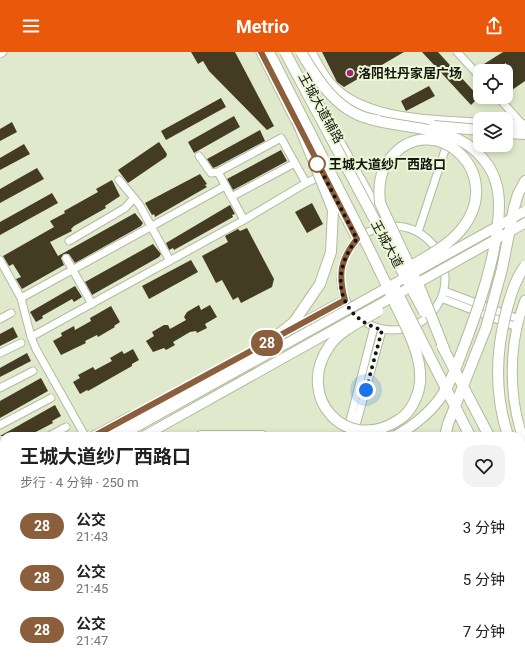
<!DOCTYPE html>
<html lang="zh">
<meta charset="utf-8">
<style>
:root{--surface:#fff;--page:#f2f2f2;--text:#202124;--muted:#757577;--accent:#ea580c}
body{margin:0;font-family:Roboto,"Noto Sans SC",sans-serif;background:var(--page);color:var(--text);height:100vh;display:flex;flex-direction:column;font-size:15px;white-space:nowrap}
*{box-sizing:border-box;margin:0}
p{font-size:13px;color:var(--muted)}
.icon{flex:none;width:22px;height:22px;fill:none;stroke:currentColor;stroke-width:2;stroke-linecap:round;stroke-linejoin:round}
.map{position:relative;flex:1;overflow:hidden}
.details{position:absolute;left:0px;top:380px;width:525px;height:232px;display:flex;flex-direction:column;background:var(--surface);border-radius:12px 12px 0 0;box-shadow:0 2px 6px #0003}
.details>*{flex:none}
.badge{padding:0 8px;border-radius:13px;font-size:14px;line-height:26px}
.tools{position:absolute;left:473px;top:12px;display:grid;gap:8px}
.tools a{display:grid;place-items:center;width:40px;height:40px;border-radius:8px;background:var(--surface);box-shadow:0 2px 6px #0003;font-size:20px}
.you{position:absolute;width:20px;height:20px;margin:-10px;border:3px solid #fff;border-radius:50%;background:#1a73e8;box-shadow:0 0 0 6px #1a73e833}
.map>.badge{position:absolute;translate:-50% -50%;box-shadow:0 0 0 2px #fff}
.round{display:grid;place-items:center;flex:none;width:42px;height:42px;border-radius:12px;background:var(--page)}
.head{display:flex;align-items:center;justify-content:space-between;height:68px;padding:0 20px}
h1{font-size:19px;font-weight:700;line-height:30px}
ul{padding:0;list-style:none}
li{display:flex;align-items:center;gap:12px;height:52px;padding:0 20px}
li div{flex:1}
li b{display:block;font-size:15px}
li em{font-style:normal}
li .badge{min-width:44px;font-weight:700;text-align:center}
header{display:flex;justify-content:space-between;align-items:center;height:52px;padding:0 20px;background:var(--accent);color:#fff;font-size:18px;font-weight:700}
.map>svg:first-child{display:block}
</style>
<header><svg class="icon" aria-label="menu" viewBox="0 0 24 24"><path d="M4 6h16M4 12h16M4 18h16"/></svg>Metrio<svg class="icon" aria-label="share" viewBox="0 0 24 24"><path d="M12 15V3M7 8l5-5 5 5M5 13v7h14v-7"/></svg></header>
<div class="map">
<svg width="525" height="612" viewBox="0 0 525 612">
<rect width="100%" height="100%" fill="#e0e9cb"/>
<path fill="#d2ddb8" d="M0,569L4,576V608H22L23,610L18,612H0Z"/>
<path fill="#433b22" d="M191,0H235L274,74L267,78L209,19L203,9L198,12Z
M322,0H404L344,35L337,30Z
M422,0H438L479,45L471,53Z
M503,0H525V29L506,42V11L493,19H488L484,12Z
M429,34L435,44L406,59L401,49Z
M221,46L226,55L166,88L161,79Z
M234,64L240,75L194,101L188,90Z
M12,70L17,80L0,89V77Z
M260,78L265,89L216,115L213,116L207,107Z
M159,90L167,102L166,105L128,131L118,118Z
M24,92L30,102L0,118V106Z
M281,98L287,109L233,138L227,127Z
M37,116L44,127L0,151V137Z
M200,122L207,132L205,133L207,135L155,165L154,162L152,163L145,151Z
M112,128L120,144L105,154L106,156L74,174L71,177L72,179L50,190L58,204L135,161L143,171L141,174L75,211L69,202H64L61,206L64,213L22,237L16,227L21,225L13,212L9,214L3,204L54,175L50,169L65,161L64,159L98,140L96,137Z
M52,141L58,151L0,183V170Z
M312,151L323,172L307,181L295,160Z
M230,153L235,162L232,163L233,165L174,198L173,196L169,198L166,191Z
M247,176L274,227L272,235L241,251L238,245L233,248L222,228L216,231L202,204L228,190L225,184L238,177L240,179Z
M153,192L161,202L159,205L92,243L85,230Z
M191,208L198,220L149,247L142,234Z
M75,234L82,245L74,250L72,247L42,264L43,266L36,270L30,260Z
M199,253L201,258L210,253L217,265L205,272L207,276L197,281L196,279L190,280L173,290L175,293L166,298L164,296L153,300L146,289L154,284L152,280L164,273H168L170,277L186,268L184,265L187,260Z
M111,254L120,270L114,274L115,275L98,285L97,283L85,289L86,291L61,303L53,289L62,284L61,281L74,274L75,278L91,269L90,266Z
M13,275L18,285L0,294V282Z
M133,297L139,308L132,312V314L88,339L87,338L80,342L73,330L80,326L78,323L93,315L95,318L112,309L110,306L122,299L124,302Z
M27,301L31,309L0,325V316Z
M41,326L48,339L0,366V349Z
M55,353L61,364L52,369L53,371L30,383L29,381L23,384H0Z"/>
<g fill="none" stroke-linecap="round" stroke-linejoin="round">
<defs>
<path id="minor" d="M457,0L480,25
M0,2L3,0
M498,45L523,73
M199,104L211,121L218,120L244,168
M218,120L281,86L306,131
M119,128L139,152L170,209
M231,145L295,111
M341 226a52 52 0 1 1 104 0a52 52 0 1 1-104 0Z
M418,180L448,89
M69,189L125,156L133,147
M66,206L92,252
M0,208L21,246L31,285
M444,239L519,267
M21,246L225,134
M441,246L517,275
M0,267L11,261
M0,301L21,291
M0,336L33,319
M0,373L51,346
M49,384L66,375
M85,384L36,297L31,285L244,168L306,131L323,123
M346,384L374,275
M353,384L382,278
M0,404L3,409
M0,541L4,549
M36,608L39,612
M309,608L311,612
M495,608L496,612
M44,612L52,608"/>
<path id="major" d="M261,0L299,75
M311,0C318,13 325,28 337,38C371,68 436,69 480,71
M316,47L386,174
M506,72L525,73
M323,123L357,187
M525,248C508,293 508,347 525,392
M286,280L345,248
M94,384L131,364
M0,436L4,434
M0,450L4,448
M0,464L4,462
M0,476L4,474
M521,537L525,542"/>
<path id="highway" d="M506,81L525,82
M514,156L518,142L525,129
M201,384H262
M521,413L525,421
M521,444L525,452
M521,484L525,492
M521,524L525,530"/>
</defs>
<use href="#minor" stroke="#b2bb9e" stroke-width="9"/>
<use href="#major" stroke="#b2bb9e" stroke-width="11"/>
<use href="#highway" stroke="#b2bb9e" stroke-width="12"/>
<use href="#minor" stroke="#fff" stroke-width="7"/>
<use href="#major" stroke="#fff" stroke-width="9"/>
<use href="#highway" stroke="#fff" stroke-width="10"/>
<defs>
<path id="major-bridge" d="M120,384L525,159
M144,384L525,171"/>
<path id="highway-bridge" d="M269,0C298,56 326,113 355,169C370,198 384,227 397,256C408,279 422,304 420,330C419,343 411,360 400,367C347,404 293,345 330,293C341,278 362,269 378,259
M285,0L424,260
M301,0C318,29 340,64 377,68
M370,67C408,78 457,73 484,108C494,120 499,136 499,153C499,199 478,258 461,302C456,316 450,332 441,345C429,362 413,374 396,384
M434,74L480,78
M411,214C428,204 447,194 460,179C509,122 435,57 393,103C380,117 378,133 380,151L422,241L445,299
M395,236L470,384
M442,294L489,384
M109,384L135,366L255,301L294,270L320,232L331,200L333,158L297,68
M445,384L448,372L486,276L502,217L514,156
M508,384C495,344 495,306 505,265C509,247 514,229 525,214"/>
</defs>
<use href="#major-bridge" stroke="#b2bb9e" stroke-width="11" stroke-linecap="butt"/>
<use href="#highway-bridge" stroke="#b2bb9e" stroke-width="12" stroke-linecap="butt"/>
<use href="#major-bridge" stroke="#fff" stroke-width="9"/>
<use href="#highway-bridge" stroke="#fff" stroke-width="10"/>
</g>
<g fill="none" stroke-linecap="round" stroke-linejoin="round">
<defs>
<path id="line" d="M94,384L345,248C338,222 340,208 357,187L261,0"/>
</defs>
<use href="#line" stroke="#fff" stroke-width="9"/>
<use href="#line" stroke="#8b5e3c" stroke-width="6"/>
<path stroke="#14170c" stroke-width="4" stroke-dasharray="0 7.2" d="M317,112L316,109L357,187C329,222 337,265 382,278L366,338"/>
</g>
<circle fill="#a02378" stroke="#edf6d8" stroke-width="1.5" cx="350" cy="21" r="4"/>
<circle fill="#fff" stroke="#8b5e3c" stroke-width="2" cx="317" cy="112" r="8"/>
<g text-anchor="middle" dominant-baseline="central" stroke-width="4" stroke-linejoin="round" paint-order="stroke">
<g font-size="13" font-weight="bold" fill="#14170c" stroke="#edf6d8" text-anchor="start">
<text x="358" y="21">洛阳牡丹家居广场</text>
</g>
<g font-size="13" fill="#14170c" stroke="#edf6d8">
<text transform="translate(321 56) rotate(61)">王城大道辅路</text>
<text transform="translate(387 192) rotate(62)">王城大道</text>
</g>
<g font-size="13" font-weight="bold" fill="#14170c" stroke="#edf6d8" text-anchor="start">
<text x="329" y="112">王城大道纱厂西路口</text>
</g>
</g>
</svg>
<div class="tools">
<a><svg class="icon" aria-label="locate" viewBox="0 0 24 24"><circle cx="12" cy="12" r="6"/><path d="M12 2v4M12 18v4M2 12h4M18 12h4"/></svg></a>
<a><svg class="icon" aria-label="layers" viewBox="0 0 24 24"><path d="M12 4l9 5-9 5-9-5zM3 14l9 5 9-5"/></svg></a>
</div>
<div class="you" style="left:366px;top:338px"></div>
<b class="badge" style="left:267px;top:291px;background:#8b5e3c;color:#fff">28</b>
<section class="details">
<div class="head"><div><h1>王城大道纱厂西路口</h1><p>步行 · 4 分钟 · 250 m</p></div><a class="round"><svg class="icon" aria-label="heart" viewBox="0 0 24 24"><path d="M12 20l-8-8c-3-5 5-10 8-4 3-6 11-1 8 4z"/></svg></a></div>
<ul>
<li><span class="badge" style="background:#8b5e3c;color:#fff">28</span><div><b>公交</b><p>21:43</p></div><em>3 分钟</em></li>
<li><span class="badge" style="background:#8b5e3c;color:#fff">28</span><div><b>公交</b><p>21:45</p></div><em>5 分钟</em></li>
<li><span class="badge" style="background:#8b5e3c;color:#fff">28</span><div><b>公交</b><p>21:47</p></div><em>7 分钟</em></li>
</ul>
</section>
</div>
